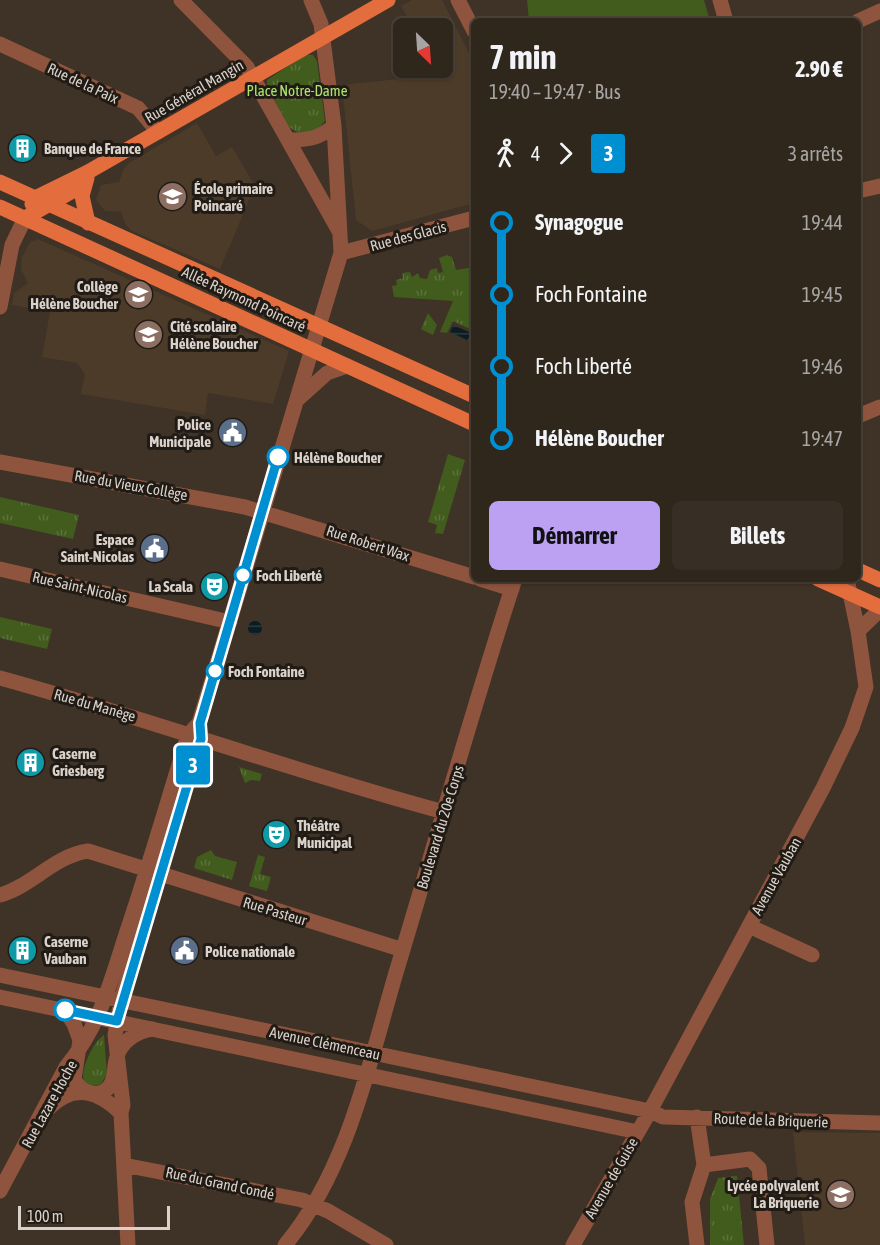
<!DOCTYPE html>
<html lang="fr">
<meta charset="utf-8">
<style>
:root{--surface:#2f261c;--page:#372e25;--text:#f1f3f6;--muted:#a7a5a3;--line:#4a433b;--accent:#bca0f2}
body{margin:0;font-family:"Asap Condensed",sans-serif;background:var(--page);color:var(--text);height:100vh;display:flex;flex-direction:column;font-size:22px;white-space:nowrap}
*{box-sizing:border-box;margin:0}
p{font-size:20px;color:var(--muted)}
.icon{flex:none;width:33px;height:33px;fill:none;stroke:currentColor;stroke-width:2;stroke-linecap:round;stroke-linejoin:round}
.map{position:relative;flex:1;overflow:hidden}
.details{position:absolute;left:471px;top:18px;width:390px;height:564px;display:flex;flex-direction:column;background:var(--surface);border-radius:9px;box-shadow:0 2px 4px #0004,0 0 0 2px var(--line)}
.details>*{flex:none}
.badge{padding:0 12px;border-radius:4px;font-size:21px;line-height:39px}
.needle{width:39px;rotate:155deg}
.fabs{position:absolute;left:393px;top:18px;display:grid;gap:12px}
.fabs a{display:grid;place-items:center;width:60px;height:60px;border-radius:9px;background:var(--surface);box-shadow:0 2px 4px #0004,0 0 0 2px var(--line);font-size:30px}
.scale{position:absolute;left:18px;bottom:15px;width:152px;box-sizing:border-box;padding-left:6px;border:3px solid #dad2ca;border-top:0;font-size:16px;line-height:21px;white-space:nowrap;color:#dad2ca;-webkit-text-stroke:4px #211b16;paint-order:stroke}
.map>.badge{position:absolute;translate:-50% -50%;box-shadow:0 0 0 3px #fff}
.legs{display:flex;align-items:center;gap:9px;height:66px;padding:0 18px;font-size:20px}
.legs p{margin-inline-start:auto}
.summary{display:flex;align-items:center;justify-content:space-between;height:102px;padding:0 18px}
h1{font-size:33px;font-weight:700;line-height:45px}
.button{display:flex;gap:12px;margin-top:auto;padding:12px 18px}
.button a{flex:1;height:69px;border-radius:9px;background:var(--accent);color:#111;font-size:24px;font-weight:700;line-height:69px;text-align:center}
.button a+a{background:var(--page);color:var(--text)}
ul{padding:0 18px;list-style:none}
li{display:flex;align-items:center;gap:21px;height:72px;font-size:22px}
li i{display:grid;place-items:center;width:9px;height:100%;margin:0 8px;background:currentColor}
li i::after{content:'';width:15px;height:15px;margin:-8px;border:4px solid;border-radius:50%;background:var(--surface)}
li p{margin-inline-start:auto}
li:first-child i{background:linear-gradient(#0000 50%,currentColor 0)}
li:last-child i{background:linear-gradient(currentColor 50%,#0000 0)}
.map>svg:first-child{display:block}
</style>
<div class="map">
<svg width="880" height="1245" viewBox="0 0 880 1245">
<defs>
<pattern id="grass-tufts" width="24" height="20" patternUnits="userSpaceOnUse" patternTransform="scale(1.5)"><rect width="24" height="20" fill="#415c1d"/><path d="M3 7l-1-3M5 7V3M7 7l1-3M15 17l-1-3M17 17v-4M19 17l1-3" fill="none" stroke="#5c723c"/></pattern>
<pattern id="water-rules" width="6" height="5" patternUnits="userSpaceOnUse" patternTransform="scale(1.5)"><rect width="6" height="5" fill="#0b1c22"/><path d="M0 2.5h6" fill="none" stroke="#2e3c41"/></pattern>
</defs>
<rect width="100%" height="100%" fill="#3f3226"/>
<path fill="#4c3b29" d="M412,0H442L474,63V203L372,231L356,220L342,85L398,79L404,75L397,61L403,57L404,68H442V28H413L401,6Z
M197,123L216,156L232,147L255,186L220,269L132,231L126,225L121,212L105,211L96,200L101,185L119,182L124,168L129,163Z
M38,239L289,351L273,404L208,393L205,415L81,394L85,374L77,363L42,357L50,312L12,305L14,293L28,283L21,269L22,257L30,242Z
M793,1132L880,1133V1245H805Z"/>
<path fill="url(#grass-tufts)" d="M305,55H313L317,61L325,121L317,130L300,134L289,127L267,86V80Z
M447,255L452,257L456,270L474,267V338V331L453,321L447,333L440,332L453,301L394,297L392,286L397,285L396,280L403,278L402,273L410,272L412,277L418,273L420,278L427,279L430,270L437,268L438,273L443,272L439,258Z
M428,313L437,325L433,335L421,329Z
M448,454L465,460L443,534L435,533L437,525L428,522Z
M0,497L79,515L73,539L0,523Z
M0,617L52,629L47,649L0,638Z
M239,767L262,774L260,781L251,780L245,783Z
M211,850L215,856L237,862L232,880L194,868L197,857Z
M258,855L265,857L260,874L271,877L267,891L249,886Z
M104,1035L107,1074L101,1084C66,1097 91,1042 104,1035Z
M737,1176L744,1245H710V1199L718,1178Z"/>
<path fill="#415c1d" d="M527,0H704L710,21H529Z"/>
<path fill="url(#water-rules)" d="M453,325L471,333L467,340L450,332Z
M248 628a7 7 0 1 1 14 0a7 7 0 1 1-14 0Z"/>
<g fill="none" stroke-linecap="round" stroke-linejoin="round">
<path stroke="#8f543e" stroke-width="15" d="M181,0L247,67L339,231
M458,0L474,31
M720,0L726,21
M858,21L880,11
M0,44L138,108L158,132
M288,140C308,140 318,139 334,126
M858,191L880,186
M341,253L474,218
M0,307L12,245L25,218
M297,400L327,373L347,366
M858,416L880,407
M0,462L245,507L474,577
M0,569L230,622
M480,579L512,589
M858,631L880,610
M0,678C149,719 295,772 444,812
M0,895C32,886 54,856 88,851L403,950
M749,926L812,955
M0,975L650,1111L663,1117L880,1123
M0,997L638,1132
M65,1010L74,1024L80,1040L74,1079C81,1094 102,1100 111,1084C115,1077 114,1068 116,1060C119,1043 136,1031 153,1029
M49,1108C74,1083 98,1091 121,1113
M124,1165L302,1200L328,1211L386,1245
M704,1165L750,1159L759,1168L767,1245
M0,1191L66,1067C101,1024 110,983 127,931C149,866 168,800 188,735L199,723
M128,1245L121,1113L123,1105L115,1035L121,1000L201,739L199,723L341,253L334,126L321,24L311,0
M285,1245C349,1169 370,1059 398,966C437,837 473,707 515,579
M573,1245L650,1111L823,788L852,728L866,687L858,631L847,579
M697,1245L692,1202L704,1165L697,1117"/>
<path stroke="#e46d3d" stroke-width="15" d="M87,178L82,196L88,223
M0,182L474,396
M32,204L35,198L88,172L388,0
M0,207L474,424
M25,218L85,184
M858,570L880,580
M818,579L880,607"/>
</g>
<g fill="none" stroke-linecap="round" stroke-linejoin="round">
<defs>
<path id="line-1" d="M65,1010L117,1021L201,739L200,723L278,457"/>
</defs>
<use href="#line-1" stroke="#fff" stroke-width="14"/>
<use href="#line-1" stroke="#008fd0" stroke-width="9"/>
</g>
<defs>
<symbol id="building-disc" viewBox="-11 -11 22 22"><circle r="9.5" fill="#0f9aa8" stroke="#211b16"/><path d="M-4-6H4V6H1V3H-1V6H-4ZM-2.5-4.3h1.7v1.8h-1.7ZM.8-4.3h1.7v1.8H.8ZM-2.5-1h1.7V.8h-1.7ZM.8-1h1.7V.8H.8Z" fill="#fff"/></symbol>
<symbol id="school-disc" viewBox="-11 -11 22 22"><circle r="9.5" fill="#8d6e63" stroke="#211b16"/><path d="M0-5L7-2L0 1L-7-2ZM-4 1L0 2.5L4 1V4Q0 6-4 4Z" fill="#fff"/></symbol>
<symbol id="civic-disc" viewBox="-11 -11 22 22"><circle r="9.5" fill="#5c6f8a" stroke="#211b16"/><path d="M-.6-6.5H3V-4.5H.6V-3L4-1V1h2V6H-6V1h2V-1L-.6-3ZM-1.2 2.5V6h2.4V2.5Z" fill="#fff"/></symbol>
<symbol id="theatre-disc" viewBox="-11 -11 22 22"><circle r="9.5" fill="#0f9aa8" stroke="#211b16"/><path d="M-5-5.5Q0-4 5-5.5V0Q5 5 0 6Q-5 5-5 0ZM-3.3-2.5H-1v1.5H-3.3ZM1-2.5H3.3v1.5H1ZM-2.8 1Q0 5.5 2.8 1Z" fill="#fff"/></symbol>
</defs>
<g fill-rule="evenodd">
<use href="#building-disc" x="6" y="132" width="33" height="33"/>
<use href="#school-disc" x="156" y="180" width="33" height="33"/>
<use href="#school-disc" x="122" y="278" width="33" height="33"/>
<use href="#school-disc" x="132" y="318" width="33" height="33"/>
<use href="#civic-disc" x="216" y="416" width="33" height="33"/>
<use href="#civic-disc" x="138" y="532" width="33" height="33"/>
<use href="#theatre-disc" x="198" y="570" width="33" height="33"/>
<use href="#building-disc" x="14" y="746" width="33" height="33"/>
<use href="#theatre-disc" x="260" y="818" width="33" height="33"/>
<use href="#building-disc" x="6" y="934" width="33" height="33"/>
<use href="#civic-disc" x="168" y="934" width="33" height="33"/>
<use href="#school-disc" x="824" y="1178" width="33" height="33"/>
</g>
<g fill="#fff" stroke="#008fd0" stroke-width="3">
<circle cx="278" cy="457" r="10"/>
<circle cx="243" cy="575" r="8"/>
<circle cx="215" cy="671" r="8"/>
<circle cx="65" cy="1010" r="10"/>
</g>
<g text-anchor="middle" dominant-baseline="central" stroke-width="6" stroke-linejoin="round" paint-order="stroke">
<g font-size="15" fill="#dad2ca" stroke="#211b16">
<text transform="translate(83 83) rotate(25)">Rue de la Paix</text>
<text transform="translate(194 91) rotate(-30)">Rue Général Mangin</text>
<text transform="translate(408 236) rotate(-15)">Rue des Glacis</text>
<text transform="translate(244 299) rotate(25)">Allée Raymond Poincaré</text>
<text transform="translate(131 485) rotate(10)">Rue du Vieux Collège</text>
<text transform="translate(368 543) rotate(18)">Rue Robert Wax</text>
<text transform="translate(80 587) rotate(13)">Rue Saint-Nicolas</text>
<text transform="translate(95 705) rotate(16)">Rue du Manège</text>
<text transform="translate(440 827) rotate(-73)">Boulevard du 20e Corps</text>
<text transform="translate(776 876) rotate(-61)">Avenue Vauban</text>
<text transform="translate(275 911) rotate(17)">Rue Pasteur</text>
<text transform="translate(325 1043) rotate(12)">Avenue Clémenceau</text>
<text transform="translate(49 1104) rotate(-61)">Rue Lazare Hoche</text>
<text transform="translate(771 1120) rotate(2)">Route de la Briquerie</text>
<text transform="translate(611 1178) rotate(-60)">Avenue de Guise</text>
<text transform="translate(220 1183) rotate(12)">Rue du Grand Condé</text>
</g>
<g font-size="15" fill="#ade46d" stroke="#211b16">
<text x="297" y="90">Place Notre-Dame</text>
</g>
<g font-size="15" font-weight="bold" fill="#dad2ca" stroke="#211b16" text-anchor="start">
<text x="44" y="148">Banque de France</text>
<text x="194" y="188">École primaire<tspan x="194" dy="17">Poincaré</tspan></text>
<text x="118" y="286" text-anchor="end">Collège<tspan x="118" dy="17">Hélène Boucher</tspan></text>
<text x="170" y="326">Cité scolaire<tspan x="170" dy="17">Hélène Boucher</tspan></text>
<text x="211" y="424" text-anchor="end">Police<tspan x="211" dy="17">Municipale</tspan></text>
<text x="134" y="539" text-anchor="end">Espace<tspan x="134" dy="17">Saint-Nicolas</tspan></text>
<text x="193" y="586" text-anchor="end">La Scala</text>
<text x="52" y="753">Caserne<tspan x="52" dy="17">Griesberg</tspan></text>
<text x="297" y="825">Théâtre<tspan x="297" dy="17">Municipal</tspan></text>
<text x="44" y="941">Caserne<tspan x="44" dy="17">Vauban</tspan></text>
<text x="205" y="951">Police nationale</text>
<text x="819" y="1185" text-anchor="end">Lycée polyvalent<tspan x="819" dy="17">La Briquerie</tspan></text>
</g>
<g font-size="15" font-weight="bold" fill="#dad2ca" stroke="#211b16" text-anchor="start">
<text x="294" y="457">Hélène Boucher</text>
<text x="256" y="575">Foch Liberté</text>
<text x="228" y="671">Foch Fontaine</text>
</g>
</g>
</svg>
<div class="fabs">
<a><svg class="needle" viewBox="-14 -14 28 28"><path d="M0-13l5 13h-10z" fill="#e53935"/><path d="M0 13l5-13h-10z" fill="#a7a5a3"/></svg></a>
</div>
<div class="scale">100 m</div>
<b class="badge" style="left:193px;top:765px;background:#008fd0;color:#fff">3</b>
<section class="details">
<div class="summary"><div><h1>7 min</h1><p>19:40 – 19:47 · Bus</p></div><b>2.90 €</b></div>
<div class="legs"><svg class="icon" aria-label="walk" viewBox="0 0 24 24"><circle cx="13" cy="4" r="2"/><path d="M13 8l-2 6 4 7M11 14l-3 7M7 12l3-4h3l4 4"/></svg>4<svg class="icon" aria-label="forward" viewBox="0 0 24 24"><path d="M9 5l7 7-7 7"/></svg><b class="badge" style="background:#008fd0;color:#fff">3</b><p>3 arrêts</p></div>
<ul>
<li><i style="color:#008fd0"></i><b>Synagogue</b><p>19:44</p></li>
<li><i style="color:#008fd0"></i><span>Foch Fontaine</span><p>19:45</p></li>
<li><i style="color:#008fd0"></i><span>Foch Liberté</span><p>19:46</p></li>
<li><i style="color:#008fd0"></i><b>Hélène Boucher</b><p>19:47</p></li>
</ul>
<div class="button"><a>Démarrer</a><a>Billets</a></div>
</section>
</div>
